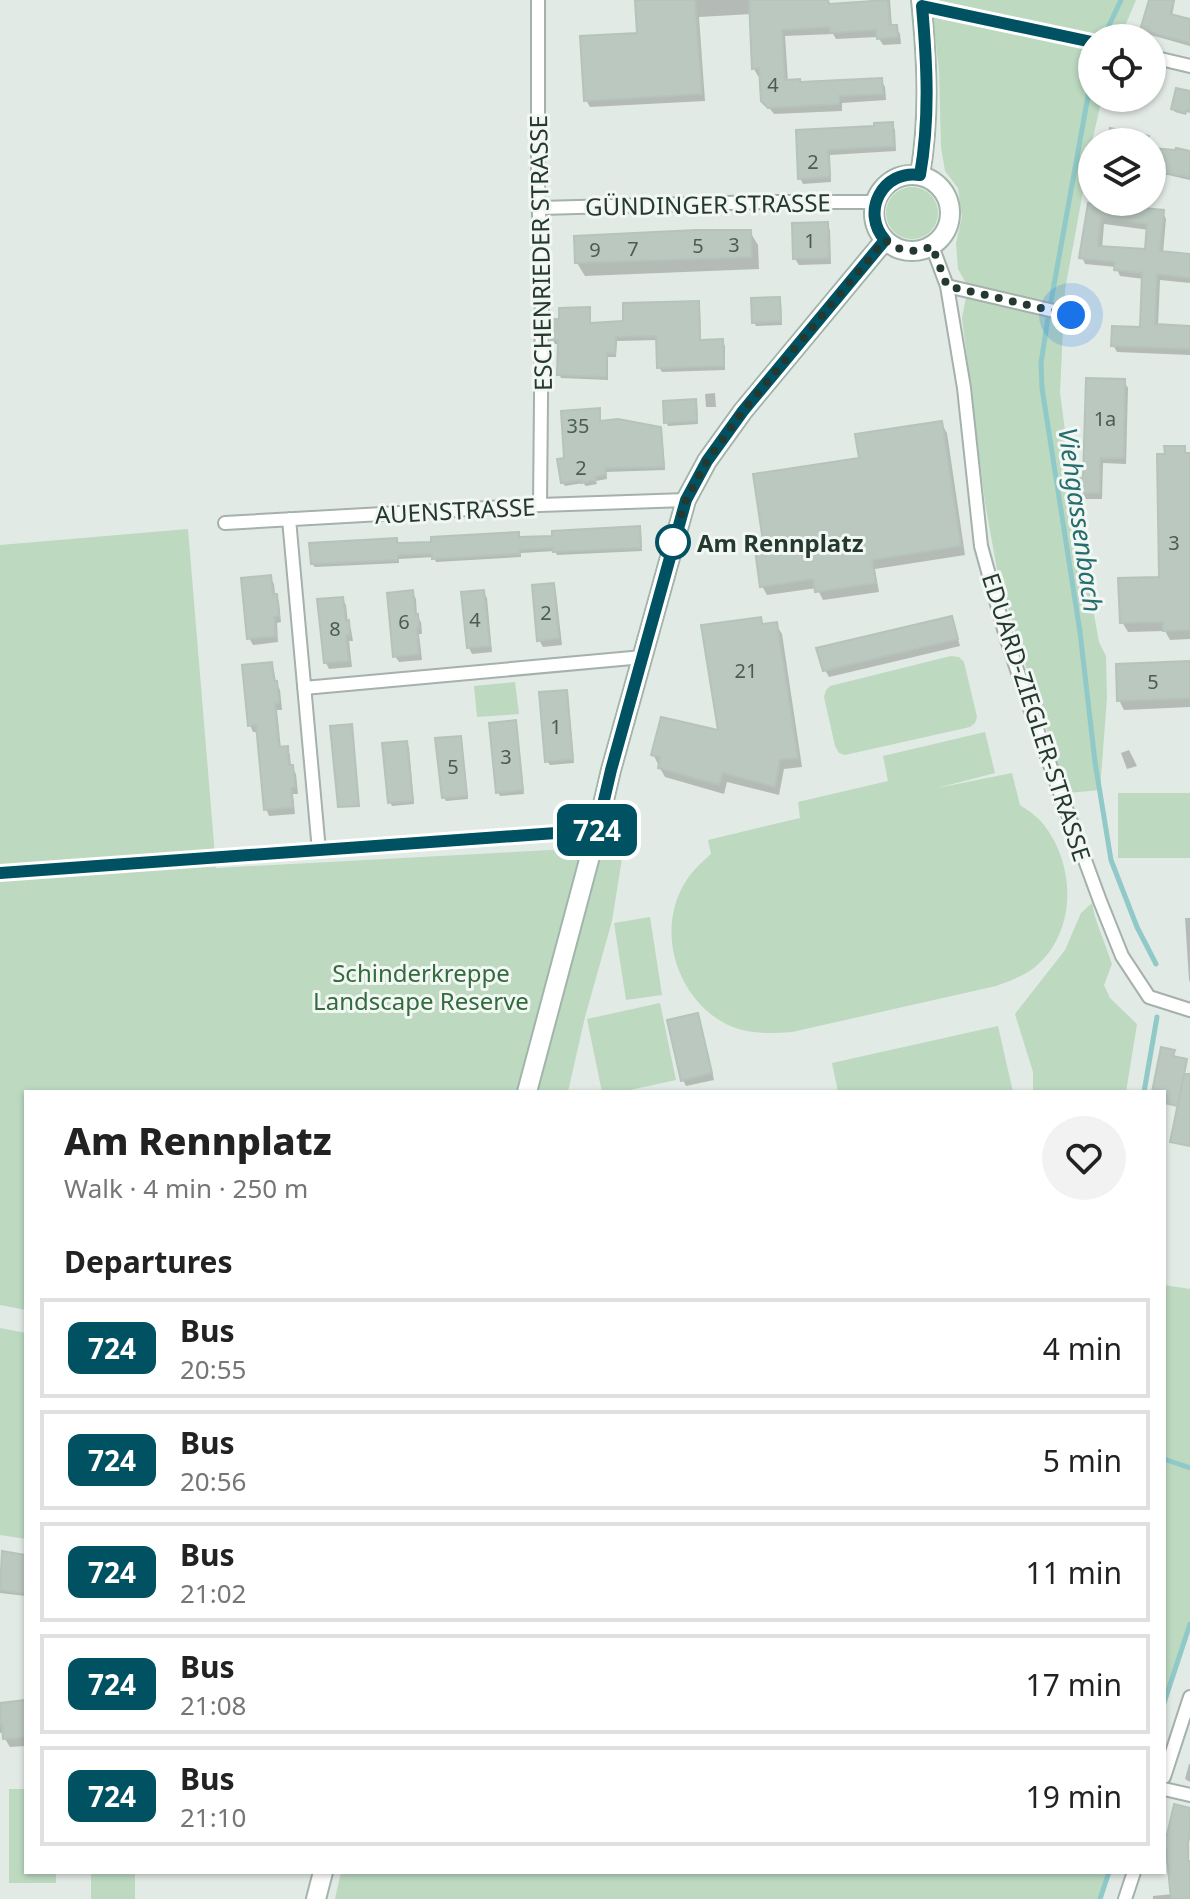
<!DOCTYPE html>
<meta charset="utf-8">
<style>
:root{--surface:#fff;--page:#f2f2f2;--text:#222;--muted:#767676;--line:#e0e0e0}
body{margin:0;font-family:"Noto Sans",sans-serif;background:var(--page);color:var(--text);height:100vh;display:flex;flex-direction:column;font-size:30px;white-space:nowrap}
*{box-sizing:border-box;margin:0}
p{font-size:26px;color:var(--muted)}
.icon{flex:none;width:44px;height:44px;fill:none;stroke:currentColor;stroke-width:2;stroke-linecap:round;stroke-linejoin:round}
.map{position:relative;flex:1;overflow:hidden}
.side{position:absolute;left:24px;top:1090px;width:1142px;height:784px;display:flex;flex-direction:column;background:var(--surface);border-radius:0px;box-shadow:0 2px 6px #0004}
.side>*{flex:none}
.badge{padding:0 16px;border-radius:12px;font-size:28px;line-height:52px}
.controls{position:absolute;left:1078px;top:24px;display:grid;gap:16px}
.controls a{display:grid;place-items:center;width:88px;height:88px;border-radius:50%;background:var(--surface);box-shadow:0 2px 6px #0004;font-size:40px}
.you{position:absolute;width:40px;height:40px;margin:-20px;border:6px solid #fff;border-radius:50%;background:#1a73e8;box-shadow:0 0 0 12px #1a73e833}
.map>.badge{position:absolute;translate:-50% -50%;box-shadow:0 0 0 4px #fff}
h2{padding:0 40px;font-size:30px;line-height:72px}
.round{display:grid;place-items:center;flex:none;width:84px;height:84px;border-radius:42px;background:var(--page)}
.overview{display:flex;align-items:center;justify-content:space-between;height:136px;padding:0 40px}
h1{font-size:38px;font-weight:800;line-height:60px}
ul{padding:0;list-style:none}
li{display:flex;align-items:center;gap:24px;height:100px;margin:0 16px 12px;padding:0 24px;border:4px solid var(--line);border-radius:0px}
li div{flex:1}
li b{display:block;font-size:30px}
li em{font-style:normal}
li .badge{min-width:88px;font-weight:700;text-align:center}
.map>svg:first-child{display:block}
</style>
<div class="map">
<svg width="1190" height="1899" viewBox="0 0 1190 1899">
<rect width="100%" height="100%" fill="#e2eae5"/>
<path fill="#bdd9c0" d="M931,0H1136L1120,38H1092V98H1102L1092,142L1065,290L1060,392L1076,516L1099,642L1106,656L1107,698L1100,790L1068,793L1033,689L998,575L985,503L962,318L968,287L958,269L956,243L962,217L958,188L945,171L941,147L939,71Z
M886 213a26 26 0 1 1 52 0a26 26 0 1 1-52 0Z
M188,529L216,868L624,846L612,921L585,1017L568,1092H26V1310L0,1305V545Z
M951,656L959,657L964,662L977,717L975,723L970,727L845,755L839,753L835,746L824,697L826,690L830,686Z
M515,682L519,714L477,717L474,686Z
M985,732L995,773L937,788L1012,773L1020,805C1029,811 1038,817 1044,825C1076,866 1077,932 1035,967C1024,976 1009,981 996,986L792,1032C769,1034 746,1034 726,1024C676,998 655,929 686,881C693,870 702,862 711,854L708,840L800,818L798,802L888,781L883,756Z
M1118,793H1190V858H1118Z
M1092,903L1095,917L1112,964L1104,985L1110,998L1137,1024L1126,1092H1033V1072L1015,1014L1065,950L1081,913Z
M650,917L662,995L626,1000L614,923Z
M660,1003L676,1080L621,1092H602L587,1019Z
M998,1026L1013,1092H838L832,1063Z
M1164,1285L1190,1289V1624L1164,1703Z
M0,1328L26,1333V1539L0,1535Z
M9,1789H26V1872H56V1883H9Z
M91,1872H135V1899H91Z
M341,1872H1109L1100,1899H335Z"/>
<path fill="#0003" fill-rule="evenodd" d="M637,0H828L831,6L871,3L870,0H890L892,27H896L900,34L901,44L883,45L878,37L836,39L833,34L785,36L788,82L800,84L881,80L885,87L886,100L842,103V111L774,114L763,100L762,75L758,76L754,69L752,14L699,17L705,101L590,107L586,100L639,35Z
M1150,0H1175L1172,16L1190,21V46L1144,33L1143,30Z
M1190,93V113L1187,112L1186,115L1175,112L1173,109Z
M1108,98H1130L1128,108L1110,104Z
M892,124L895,130L896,151L830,155L831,182L803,184L800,178L798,132L876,128Z
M1152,150L1190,153V180L1168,175L1152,174Z
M1089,205L1163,212L1166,219L1163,253L1190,256V283L1160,280L1158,326L1190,328V355L1117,352L1113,345L1142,329L1144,279L1120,276L1116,267L1085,264L1082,257ZM1104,224L1149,230L1147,252L1102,249Z
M827,224L830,230L831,264L799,265L795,259Z
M750,232L758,245L759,269L585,276L577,263Z
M779,299L781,303L782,325L756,326L754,322Z
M697,303L700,307L701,342L722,341L725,346V370L662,372L659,367V340L617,341L616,357H608V380L561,378L559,374L560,344H555L553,340L561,321L589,309L591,313V325L625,323Z
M1124,381L1128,388L1126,464L1103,463L1102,499H1086L1082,492L1085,480Z
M715,393L716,407H706L705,394Z
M695,401L697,405L698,424L668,426L666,422Z
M599,410L601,423L659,428L662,433L665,470L606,472L607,479L596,481L597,484L586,486L583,483L565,486L562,482L566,460Z
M941,423L947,433L965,555L875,569L879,592L823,600L817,588L767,595L762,586L766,550L861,460Z
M1183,448L1188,455H1190V639L1170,640L1165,631L1128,632L1122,622L1161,578L1167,456Z
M639,528L641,532L642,551L557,555L555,551L521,553V557L436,562L434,557L399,559V563L315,567L312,564L396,540L399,545L433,543L518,535L520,539Z
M270,577L274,584L275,594L279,602L281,622L277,623L278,642L253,645L249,638Z
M553,585L556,592L562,645L543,647L539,640Z
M412,592L416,599L417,617L421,622L422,634H419L422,660L399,662L395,656Z
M483,592L487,598L492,652L472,654L469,648Z
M342,599L346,605L348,623L351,629L353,641H349L352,667L329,669L326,663Z
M951,618L954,624L960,646L829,677L825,670Z
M760,619L764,626L776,624L782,634L802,767L784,769L779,795L727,782L724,794L665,777L660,768L661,764H658L653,754L721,733Z
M1190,663V707L1124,710L1119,700Z
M271,664L274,671L276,682L280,690L282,710H277L281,749L287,748L290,755L291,766L296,774L298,794H293L295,814L269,816L266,809L258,732H253L250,725Z
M566,692L568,696L574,763L550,765L547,761Z
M514,722L517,726L524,794L500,796L498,792Z
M460,738L462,742L468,799L446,801L444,798Z
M406,743L409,747L414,804L392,806L390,802Z
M1129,750L1137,766L1127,769L1121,753Z
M1185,918H1190V982L1189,980Z
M697,1016L700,1022L714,1080L686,1086L683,1080Z
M4,1553L26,1557V1596L0,1593Z
M26,1702V1746L10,1747L5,1739L4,1732L0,1733V1705Z
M1189,1764H1190V1782L1185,1779Z
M1190,1810V1837L1188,1846L1190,1899H1153V1896L1173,1894L1169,1851H1164V1837L1168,1838Z"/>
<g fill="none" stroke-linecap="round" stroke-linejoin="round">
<path stroke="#90c9c8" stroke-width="5" d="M1103,38L1121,0
M1092,74L1048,318L1041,363L1042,388L1080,632L1095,762L1111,860L1137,927L1156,964
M1144,1092L1157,1017
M1164,1459L1190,1468
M1164,1703L1190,1624
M1100,1899L1109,1872"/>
</g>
<path fill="#bac8c0" stroke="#b5c3bb" stroke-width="2" fill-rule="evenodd" d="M635,0H695L702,94L584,101L580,36L637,33Z
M749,0H828L829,4L888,0L890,25H897L898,37L877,39L876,30L830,33V27L782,30L785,80L800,79V82L882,78L883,94L839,96V104L768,108L761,101L759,68L752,69Z
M1149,0H1174L1170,14L1190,19V43L1140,30Z
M1176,88L1190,91V111L1186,110L1185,113L1171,109Z
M893,122L894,146L828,150L830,177L798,179L796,130L874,126V123Z
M1110,128L1149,136L1148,142H1109Z
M1152,148L1175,150L1176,148L1190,151V177L1152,171Z
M1088,203L1164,210L1160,251L1190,254V278L1157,274L1155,324L1190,326V349L1111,346L1112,326L1140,327L1142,273L1114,270L1115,262L1079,258ZM1101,218L1147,224L1145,249L1098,246Z
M828,222L829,258L793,259L792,223Z
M696,230H751L752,257L575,263L574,236Z
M780,297L781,321L752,323L751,298Z
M699,301L700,340L723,339L724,366L657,368L656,336L616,337L615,354L607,353L606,377L557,375L558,340H551V319H559V308L590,307V323L623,321V303Z
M1086,378L1125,379L1124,458H1100V493H1080V478H1083Z
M696,399L697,421L664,423L663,401Z
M600,408V421L618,419L661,427L664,467L605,468L606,475L595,477L596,480L581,483V480L561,483L557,459L564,458L561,411Z
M942,421L961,546L872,560L876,583L815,592L813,579L760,587L755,550L764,548L753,474L859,458L855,434Z
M1164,446H1185V453H1190V630L1163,631V622L1120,623L1118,578L1159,577L1157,454H1165Z
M640,526L641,548L553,552V548L520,550V554L432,559V554L398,555V560L311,564L309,543L397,538V543L431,542V537L519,532V537L552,536V531Z
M271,575L273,594H277L279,616L274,617L276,636L247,639L241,578Z
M554,583L559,638L537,641L532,585Z
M413,590L415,614H418L419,628H417L419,654L393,657L387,593Z
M484,590L490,646L467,648L461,592Z
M343,597L346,621L349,620L350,635H346L349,661L324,663L317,599Z
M952,616L958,639L823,671L816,648Z
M761,617L762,624L777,622L798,758L780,760L775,787L723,773L719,785L658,768L660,757L651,755L661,717L718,730L701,625Z
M1190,661V698L1117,701L1116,664Z
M272,662L274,681H277L279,703L275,704L279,747L288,746L289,765H293L295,787L291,788L293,807L264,810L256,725L248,726L242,665Z
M567,690L573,759L545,762L539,692Z
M516,720L523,790L496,793L489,723Z
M352,724L359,806L338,807L330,726Z
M461,736L467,796L442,798L435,738Z
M407,741L413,801L388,803L382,743Z
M698,1013L712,1073L681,1081L667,1020Z
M1161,1047L1175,1050L1173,1056L1187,1059L1178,1106L1164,1103V1092H1152Z
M1184,1074H1190V1146L1170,1142Z
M2,1551L26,1555V1594L0,1590Z
M26,1700V1737L3,1739L2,1724H0L1,1703Z
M1174,1804L1190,1808V1832L1188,1842V1861H1190V1899H1171L1166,1849H1164V1835H1167Z"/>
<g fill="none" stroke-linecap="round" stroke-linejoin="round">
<defs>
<path id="street" d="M538,0V186L542,293L540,505
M922,6L1092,42
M1152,57L1190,66
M540,208L764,202H875
M932,246L947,286L964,388L981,546L1007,640L1039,735L1100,901L1122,956L1149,997L1190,1010
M947,286L1071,315
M289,519L319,851
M225,523L540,505L686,500
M304,688L643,657
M0,873L597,830
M1164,1777L1190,1697
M1164,1789L1190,1795
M1125,1899L1134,1872"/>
<path id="secondary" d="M874 213a38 38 0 1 1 76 0a38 38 0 1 1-76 0Z
M920,175C930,117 927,59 921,0
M527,1092L597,830L611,770L686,500L707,461L743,411L885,240
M316,1899L323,1872"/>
</defs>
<use href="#street" stroke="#a5b1ab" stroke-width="16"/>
<use href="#secondary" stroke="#a2b5ab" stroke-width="22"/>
<use href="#street" stroke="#fff" stroke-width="12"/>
<use href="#secondary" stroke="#fff" stroke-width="18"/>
</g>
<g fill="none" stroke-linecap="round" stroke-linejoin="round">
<defs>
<path id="line" d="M0,873L597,830L611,770L686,500L707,461L743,411L885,240C860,212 883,169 920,175C930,118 927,64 922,6L1092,42"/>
</defs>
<use href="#line" stroke="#fff" stroke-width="18"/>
<use href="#line" stroke="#005262" stroke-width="12"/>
<path stroke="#243930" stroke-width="8" stroke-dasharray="0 14.4" d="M673,542L686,500L707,461L743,411L885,240C899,252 916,254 932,246L947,286L1071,315"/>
</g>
<circle fill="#fff" stroke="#005262" stroke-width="4" cx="673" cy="542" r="16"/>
<g text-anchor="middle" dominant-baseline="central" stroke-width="6" stroke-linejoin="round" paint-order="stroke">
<g font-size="20" fill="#4a5d54">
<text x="773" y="84">4</text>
<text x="813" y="161">2</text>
<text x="810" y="240">1</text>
<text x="734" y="244">3</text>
<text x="698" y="245">5</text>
<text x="633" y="248">7</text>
<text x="595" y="249">9</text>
<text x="1105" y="418">1a</text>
<text x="578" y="425">35</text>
<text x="581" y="467">2</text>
<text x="1174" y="542">3</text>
<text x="546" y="612">2</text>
<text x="475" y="619">4</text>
<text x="404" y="621">6</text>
<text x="335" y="628">8</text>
<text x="746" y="670">21</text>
<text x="1153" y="681">5</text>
<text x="556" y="726">1</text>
<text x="506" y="756">3</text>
<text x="453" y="766">5</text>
</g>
<g font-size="24" fill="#243930" stroke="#f2f7f4">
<text transform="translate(708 204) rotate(-1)">GÜNDINGER STRASSE</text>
<text transform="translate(540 253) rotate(-91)">ESCHENRIEDER STRASSE</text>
<text transform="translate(455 510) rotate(-3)">AUENSTRASSE</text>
<text transform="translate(1037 717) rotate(72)">EDUARD-ZIEGLER-STRASSE</text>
</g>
<g font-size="24" font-weight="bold" fill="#243930" stroke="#f2f7f4" text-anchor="start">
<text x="697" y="542">Am Rennplatz</text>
</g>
<g font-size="24" fill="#336b3f" stroke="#f2f7f4">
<text x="421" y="972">Schinderkreppe<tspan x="421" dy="28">Landscape Reserve</tspan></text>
</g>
<g font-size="26" font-style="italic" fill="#256e6d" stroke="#f2f7f4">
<text transform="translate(1081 520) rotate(82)">Viehgassenbach</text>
</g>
</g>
</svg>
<div class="controls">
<a><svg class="icon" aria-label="locate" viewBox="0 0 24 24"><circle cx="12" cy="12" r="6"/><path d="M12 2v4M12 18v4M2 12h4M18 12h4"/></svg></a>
<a><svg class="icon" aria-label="layers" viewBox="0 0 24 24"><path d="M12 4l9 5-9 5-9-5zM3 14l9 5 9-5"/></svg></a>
</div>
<div class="you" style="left:1071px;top:315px"></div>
<b class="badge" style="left:597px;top:830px;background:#005262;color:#fff">724</b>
<section class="side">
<div class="overview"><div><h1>Am Rennplatz</h1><p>Walk · 4 min · 250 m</p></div><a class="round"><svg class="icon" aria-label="heart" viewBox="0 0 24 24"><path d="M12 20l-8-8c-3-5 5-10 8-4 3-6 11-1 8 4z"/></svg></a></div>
<h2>Departures</h2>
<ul>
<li><span class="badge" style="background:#005262;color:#fff">724</span><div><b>Bus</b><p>20:55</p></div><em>4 min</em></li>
<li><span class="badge" style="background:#005262;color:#fff">724</span><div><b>Bus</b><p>20:56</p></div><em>5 min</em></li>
<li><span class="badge" style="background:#005262;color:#fff">724</span><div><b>Bus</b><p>21:02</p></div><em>11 min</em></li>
<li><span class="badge" style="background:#005262;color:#fff">724</span><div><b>Bus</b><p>21:08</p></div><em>17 min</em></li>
<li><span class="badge" style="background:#005262;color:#fff">724</span><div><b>Bus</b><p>21:10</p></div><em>19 min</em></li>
</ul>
</section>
</div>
